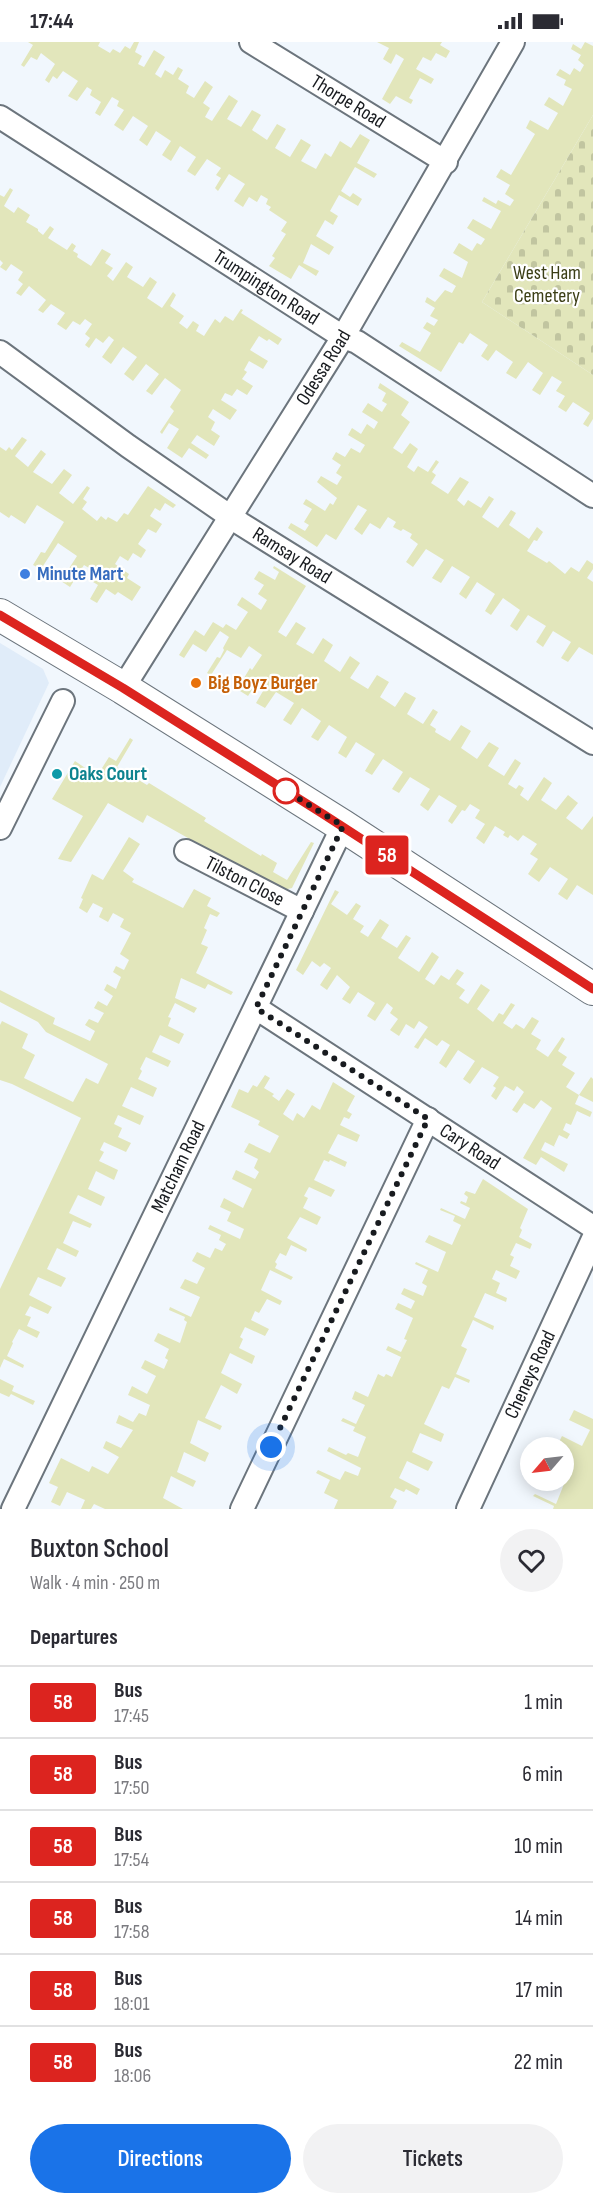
<!DOCTYPE html>
<meta charset="utf-8">
<style>
:root{--surface:#fff;--page:#f2f2f3;--text:#2b2b33;--muted:#7c7c81;--line:#e1e1e2;--accent:#1a73e8}
body{margin:0;font-family:"Sofia Sans Condensed",sans-serif;background:var(--page);color:var(--text);height:100vh;display:flex;flex-direction:column;font-size:22px;white-space:nowrap}
*{box-sizing:border-box;margin:0}
p{font-size:20px;color:var(--muted)}
.icon{flex:none;width:33px;height:33px;fill:none;stroke:currentColor;stroke-width:2;stroke-linecap:round;stroke-linejoin:round}
.map{position:relative;height:1467px;overflow:hidden}
.side{display:flex;flex-direction:column;background:var(--surface);flex:1}
.side>*{flex:none}
.badge{padding:0 12px;border-radius:4px;font-size:21px;line-height:39px}
.needle{width:39px;rotate:242deg}
.controls{position:absolute;left:520px;top:1395px;display:grid;gap:12px}
.controls a{display:grid;place-items:center;width:54px;height:54px;border-radius:50%;background:var(--surface);box-shadow:0 3px 15px #0003;font-size:30px}
.you{position:absolute;width:30px;height:30px;margin:-15px;border:4px solid #fff;border-radius:50%;background:#1a73e8;box-shadow:0 0 0 9px #1a73e833}
.map>.badge{position:absolute;translate:-50% -50%;box-shadow:0 0 0 3px #fff}
h2{padding:0 30px;font-size:22px;line-height:54px}
.round{display:grid;place-items:center;flex:none;width:63px;height:63px;border-radius:32px;background:var(--page)}
.head{display:flex;align-items:center;justify-content:space-between;height:102px;padding:0 30px}
h1{font-size:28px;font-weight:600;line-height:45px}
.cta{display:flex;gap:12px;margin-top:auto;padding:12px 30px}
.cta a{flex:1;height:69px;border-radius:36px;background:var(--accent);color:#fff;font-size:24px;font-weight:600;line-height:69px;text-align:center}
.cta a+a{background:var(--page);color:var(--text)}
ul{padding:0;list-style:none}
li{display:flex;align-items:center;gap:18px;height:72px;padding:0 30px;border-top:2px solid var(--line)}
li div{flex:1}
li b{display:block;font-size:22px}
li em{font-style:normal}
li .badge{min-width:66px;font-weight:700;text-align:center}
.status{display:flex;justify-content:space-between;align-items:center;height:42px;padding:0 30px;background:var(--surface);direction:ltr}
.status svg{height:16px;fill:currentColor}
.map>svg:first-child{display:block}
</style>
<div class="status"><b>17:44</b><svg viewBox="0 0 49 12"><path d="M0 12V9h3v3zM5 12V6h3v6zM10 12V3h3v9zM15 12V0h3v12zM26 1h20v11H26zM47 4h2v5h-2z"/></svg></div>
<div class="map">
<svg width="593" height="1467" viewBox="0 0 593 1467">
<defs>
<pattern id="cemetery-stones" width="16" height="16" patternUnits="userSpaceOnUse" patternTransform="scale(1.5)"><rect width="16" height="16" fill="#e2e6bb"/><path d="M2 7V4a2 2 0 0 1 4 0v3zM10 15v-3a2 2 0 0 1 4 0v3z" fill="#c1c5a0"/></pattern>
</defs>
<rect width="100%" height="100%" fill="#f1f7fd"/>
<path fill="#e0ecf9" d="M0,601L43,627L49,641L0,745Z"/>
<path fill="#e2e6bb" d="M28,0H100L98,4L110,11L113,7L120,11L125,4L130,7L134,0H139L135,10L142,14L138,22L144,25L154,8L165,15L155,32L161,36L165,28L173,33L178,25L183,28L178,37L189,44L186,51L194,56L205,39L213,45L203,61L210,66L205,75L212,79L229,53L238,59L227,77L241,85L252,68L261,73L252,88L267,98L277,82L286,87L275,106L290,115L301,97L311,103L301,119L316,127L325,111L331,115L340,99L351,106L360,92L370,98L357,121L377,132L374,136L355,125L341,149L350,155L353,151L362,157L358,164L339,153L330,169L338,174L333,183L325,178L316,194L334,205L329,213L311,202L303,221L319,229L316,234L299,223L291,237L269,224L275,216L272,214L286,192L281,189L287,180L269,168L271,165L266,162L268,157L261,153L257,160L249,155L243,165L234,159L245,142L229,132L218,149L215,146L221,136L216,133L221,126L207,117L195,134L187,129L196,115L180,104L171,119L162,113L171,99L156,89L147,104L139,98L148,84L133,74L123,89L114,83L124,68L117,64L119,59L112,55L100,74L95,71L101,60L90,53L92,48L87,45L77,59L68,54L78,39L63,29L57,37L53,34L49,41L45,38L55,22L41,11L37,18L31,15L24,25L21,23L33,3Z
M377,0H442L440,3L450,9L446,16L436,11L431,19L423,15L416,27L434,37L431,42L420,36L409,56L413,58L411,62L396,54L390,62L382,57L404,17L396,12L391,22L383,17L389,6Z
M585,0L593,4V73L482,260L593,333V377L588,385L583,382L590,371L573,360L566,370L558,365L565,354L556,349L562,340L552,334L540,353L532,348L543,331L528,320L516,337L506,331L513,320L496,308L488,319L481,314L488,303L470,291L463,302L459,300L441,330L399,304L402,300L420,310L431,291L423,286L427,280L434,284L438,278L430,274L435,266L425,260L427,255L435,260L445,248L452,251L456,244L439,234L444,226L462,236L468,220L453,211L459,201L472,209L477,201L481,203L485,197L467,186L473,177L491,187L501,169L482,159L484,155L496,162L498,158L510,164L514,158L505,152L510,143L496,135L501,127L511,133L535,92L526,86L530,78L548,88L558,71L544,63L549,55L563,64L572,47L564,43L566,38L556,33L560,27L570,33L574,26L580,30L584,23L578,18L581,13L571,7L573,2L581,7Z
M10,146L13,148L4,164L14,171L18,165L30,173L26,180L38,187V189L43,193L50,184L54,187L48,196L67,208L72,201L76,204L73,209L78,212L77,215L91,224L102,207L111,212L105,221L113,226L107,234L113,239L126,220L133,225L127,235L143,245L150,235L157,240L147,256L162,266L173,250L176,253L170,264L184,274L179,281L187,287L193,279L199,283L196,289L204,294L215,277L220,281L225,274L233,279L241,267L243,268L241,271L282,297L278,303L269,297L267,299L259,294L250,308L268,319L263,327L249,319L244,328L247,330L242,337L253,344L247,353L237,347L232,354L225,351L221,358L237,368L230,378L213,367L208,375L215,380L211,388L220,394L214,404L197,393L191,401L209,413L206,417L189,406L182,416L167,406L179,387L169,381L162,392L160,390L174,369L170,365L181,348L165,336L152,353L146,349L159,332L146,322L133,339L124,332L137,315L123,305L111,322L102,315L114,298L109,294L103,301L96,296L89,306L85,303L90,296L85,292L92,282L85,277L80,283L73,279L66,288L57,282L65,271L51,262L43,271L38,268L46,258L29,244L21,254L16,251L23,242L18,238L23,230L11,222L6,229L0,225L3,221L0,218V153L4,155Z
M380,341L409,360L401,373L410,380L393,406L402,412L410,401L418,407L407,425L414,430L418,424L428,430L436,418L439,420L432,430L436,433L431,441L448,452L460,435L469,440L457,458L464,464L468,458L481,466L489,454L494,457L482,475L498,486L511,468L516,471L509,483L529,497L537,485L543,490L537,499L534,498L527,509L547,521L549,519L565,532L571,525L579,530L587,518L593,522V527L587,536L593,540V613L579,605L568,620L561,616L571,600L553,589L543,605L536,600L546,584L528,573L517,589L510,584L520,568L503,556L491,573L485,569L495,552L477,540L466,557L459,552L470,535L452,524L441,541L432,536L444,518L426,507L413,525L406,520L418,502L410,496L412,492L403,487L401,489L393,485L396,480L388,475L380,487L370,481L362,493L354,487L367,468L358,463L336,498L326,492L317,505L288,486L291,481L305,489L309,483L304,480L312,467L303,462L306,457L325,469L330,461L333,463L337,456L317,440L321,434L337,443L342,435L336,431L341,423L332,417L336,410L345,415L351,406L360,411L365,403L348,393L352,386L361,392L367,382L374,387L378,380L362,370L368,361L382,370L387,362L382,359L386,351L378,346Z
M22,395L27,398L15,414L28,425L41,408L46,412L33,430L52,442L64,427L72,433L59,451L73,462L87,444L90,446L83,457L87,460L82,467L97,479L101,474L106,478L108,475L117,480L124,471L128,473L148,444L176,463L173,466L165,461L160,469L155,466L150,474L162,482L156,491L148,487L138,502L146,508L141,516L133,511L128,519L120,514L115,522L129,532L127,536L141,545L132,559L118,550L115,553L106,547L97,561L90,557L98,543L88,537L94,529L84,523L70,545L61,539L77,514L58,501L41,527L33,523L41,510L45,511L64,480L37,463L25,482L11,473L9,476L0,470V405L6,409L9,405L12,408Z
M274,524L306,544L278,590L286,595L296,580L306,586L296,602L313,612L323,596L333,603L324,619L340,630L350,614L360,621L350,636L368,647L377,633L389,640L380,655L395,665L405,650L416,656L407,672L423,682L433,667L438,670L430,683L436,687L435,690L450,699L461,683L471,689L461,706L477,717L489,700L499,706L488,724L504,734L515,717L521,721L508,742L516,747L519,743L524,746L520,753L528,759L544,735L552,741L541,758L556,768L568,753L578,761L566,776L582,788L593,774V853L577,843L567,858L558,852L568,837L550,825L539,840L528,832L538,817L530,812L537,802L523,793L518,799L510,793L508,796L503,793L505,790L495,784L484,802L476,796L485,782L475,776L480,768L470,762L465,769L462,768L452,782L448,779L457,764L439,753L428,769L420,763L430,747L410,735L399,751L392,747L403,730L383,717L372,733L365,729L375,712L356,700L346,716L338,711L347,695L329,683L318,699L311,695L321,679L302,666L291,683L283,678L294,661L276,650L265,666L256,661L266,644L258,639L248,654L240,649L247,638L244,636L250,626L252,628L262,613L249,604L241,616L227,608L211,633L207,631L217,615L220,616L224,608L223,606L229,595L220,589L206,610L193,602L184,616L179,613L195,588L204,594L213,580L223,586L226,582L236,588L248,570L237,563L242,555L261,568L267,558L258,552L264,543L254,537L259,529L275,538L279,530L273,526Z
M130,696L133,698L117,725L147,743L149,741L206,776L204,779L261,814L262,812L277,821L273,830L287,838L311,800L314,801L292,846L283,848L277,846L147,773L143,781L108,761L71,820L58,817L83,774L52,757L75,719L97,734L109,715L116,719Z
M129,795L140,802L123,829L134,837L132,840L183,866L194,847L211,856L207,864L220,871L217,875L210,872L204,886L207,888L201,902L208,905L196,931L233,950L231,953L208,942L205,947L181,936L175,956L197,966L194,971L175,961L168,975L171,976L168,984L184,992L179,1002L160,993L152,1010L171,1019L168,1025L146,1015L140,1027L142,1029L138,1037L157,1046L153,1055L131,1045L122,1064L144,1074L140,1083L118,1073L114,1082L122,1086L118,1095L131,1101L126,1110L104,1100L100,1108L104,1110L99,1119L118,1128L114,1138L96,1129L88,1147L105,1155L101,1164L78,1153L69,1171L92,1182L90,1186L73,1179L63,1201L79,1209L76,1215L57,1206L47,1227L66,1236L61,1245L38,1235L29,1253L52,1265L48,1272L30,1264L25,1273L31,1275L27,1284L40,1290L37,1296L19,1287L12,1300L13,1301L7,1314L24,1323L23,1326L4,1317L0,1326V1247L81,1076L12,1042L0,1038V983L2,979L28,992L22,1006L35,1013L24,1036L73,1060L86,1036L98,1042L108,1022L46,990L38,980L0,960V948L55,976L53,982L90,999L95,989L85,983L89,977L98,981L104,971L94,966L98,959L107,964L113,954L104,948L107,942L116,947L121,935L113,930L116,924L124,928L129,918L120,912L131,891L120,885L124,877L113,871L108,880L99,875L103,866L93,861L87,871L79,866L83,857L81,856L92,832L103,838Z
M335,848L339,850L331,862L347,873L356,861L361,864L353,877L364,884L360,890L368,895L380,877L389,883L381,896L397,906L406,893L411,896L398,916L419,930L432,910L439,915L425,937L434,943L441,933L449,938L457,927L464,931L456,942L465,948L459,956L468,962L481,942L490,948L477,967L493,980L499,971L503,973L511,961L515,963L503,981L512,987L516,982L524,987L532,975L539,979L531,992L541,998L536,1007L548,1015L562,995L565,997L558,1009L567,1015L562,1023L575,1031L566,1045L579,1053L591,1035L593,1037V1060L579,1053L575,1062L592,1070L590,1075L577,1069L571,1083L566,1081L563,1088L570,1092L567,1097L559,1093L554,1104L555,1105L545,1100L541,1108L568,1122L564,1130L541,1115L536,1123L523,1116L552,1066L541,1058L534,1067L524,1061L517,1071L512,1068L524,1050L517,1044L514,1049L505,1044L496,1058L491,1054L496,1046L493,1044L499,1035L482,1025L470,1042L463,1037L475,1019L458,1008L446,1026L439,1021L450,1003L442,998L437,1004L425,996L418,1007L414,1005L428,985L419,979L414,987L406,982L399,994L390,988L398,977L390,971L393,966L387,961L375,979L367,974L375,961L358,950L350,962L342,957L350,945L337,933L327,948L320,943L331,926L324,921L320,925L312,919L303,933L296,928Z
M265,1033L270,1036L264,1046L274,1052L272,1054L279,1059L287,1047L295,1052L283,1072L293,1079L297,1071L304,1076L312,1063L320,1068L333,1040L355,1054L347,1069L352,1072L349,1077L344,1075L340,1083L360,1093L357,1100L338,1092L328,1111L347,1120L345,1125L330,1118L329,1120L324,1118L314,1138L335,1148L331,1155L309,1145L304,1154L308,1156L303,1166L321,1175L317,1183L300,1175L287,1196L307,1207L306,1210L291,1203L286,1214L280,1211L275,1220L277,1222L275,1226L293,1235L291,1238L270,1228L261,1248L282,1259L280,1263L267,1257L259,1271L255,1269L251,1278L269,1287L265,1294L245,1285L240,1295L243,1297L239,1306L255,1314L252,1322L230,1311L221,1331L242,1342L237,1352L221,1343L205,1376L222,1384L220,1388L198,1378L190,1401L209,1411L205,1420L184,1410L177,1430L196,1439L193,1445L171,1434L163,1456L183,1467H105L94,1462L91,1467H81L85,1458L67,1450L60,1464L51,1460L58,1445L49,1441L61,1416L89,1430L92,1424L108,1432L119,1415L103,1406L106,1399L121,1406L133,1388L116,1381L119,1373L133,1380L139,1371L146,1374L150,1363L128,1353L132,1344L147,1352L156,1334L141,1326L145,1318L164,1327L168,1318L165,1316L169,1307L154,1299L158,1291L180,1301L187,1280L184,1278L185,1275L169,1268L170,1265L191,1275L200,1255L180,1246L185,1237L197,1242L205,1226L192,1219L197,1210L210,1216L215,1206L222,1209L226,1202L219,1198L221,1193L208,1187L210,1183L240,1197L244,1187L227,1179L231,1170L220,1165L224,1156L243,1166L252,1147L232,1137L236,1128L255,1137L259,1130L254,1126L258,1117L244,1110L249,1101L270,1111L279,1094L258,1083L260,1079L231,1065L239,1047L248,1051L253,1043L257,1045Z
M483,1137L528,1167L520,1186L522,1188L519,1195L532,1202L530,1207L516,1201L510,1213L514,1215L510,1224L520,1229L516,1237L496,1228L492,1237L500,1241L496,1251L507,1256L506,1260L485,1251L474,1275L494,1284L493,1288L473,1278L461,1304L467,1307L456,1332L470,1338L469,1341L455,1335L449,1347L442,1344L424,1382L444,1392L441,1400L420,1391L412,1410L433,1420L428,1429L407,1419L399,1436L420,1447L417,1453L406,1447L404,1450L395,1446L390,1455L397,1459L393,1467H334L338,1458L324,1451L330,1438L316,1431L318,1428L340,1438L345,1429L358,1434L361,1426L327,1409L329,1405L346,1413L348,1411L358,1415L366,1395L353,1389L355,1385L341,1379L343,1376L356,1382L365,1363L352,1357L355,1349L368,1355L378,1332L384,1335L386,1332L392,1335L401,1315L386,1308L388,1304L401,1310L407,1298L404,1297L413,1276L395,1267L398,1261L411,1267L415,1259L401,1252L404,1246L423,1254L427,1244L422,1241L428,1228L415,1222L416,1220L438,1230L446,1210L425,1200L429,1193L452,1203L461,1183L453,1179L455,1174L440,1168L441,1166L465,1177L470,1166L460,1161L461,1159L466,1161L468,1155L464,1152L466,1149L475,1152Z
M0,1337L14,1344L12,1349L35,1359L33,1363L11,1352L9,1355L0,1351Z
M574,1368L593,1377V1467H553L554,1464L533,1454L535,1452L556,1462L564,1442L557,1439L564,1438V1425L566,1420L564,1419L568,1410L564,1406L557,1404L562,1394L582,1404L590,1388L569,1378Z"/>
<path fill="url(#cemetery-stones)" d="M593,73V333L482,260Z"/>
<g fill="none" stroke-linecap="round" stroke-linejoin="round">
<defs>
<g id="street">
<path id="s1" d="M251,0L446,120"/>
<path id="s2" d="M0,75L343,295L357,300L593,454"/>
<path id="s3" d="M0,310L128,404L241,482L593,701"/>
<path id="s4" d="M123,646L343,295L513,0"/>
<path d="M0,786L63,659"/>
<path id="s5" d="M186,809L302,869"/>
<path id="s6" d="M256,966L593,1185"/>
<path id="s7" d="M13,1467L343,784"/>
<path d="M242,1467L428,1077"/>
<path id="s8" d="M468,1467L593,1197"/>
</g>
<path id="secondary" d="M0,573L123,646L343,784L593,947"/>
</defs>
<use href="#street" stroke="#6c757d" stroke-width="26"/>
<use href="#secondary" stroke="#6c757d" stroke-width="34"/>
<use href="#street" stroke="#fff" stroke-width="22"/>
<use href="#secondary" stroke="#fff" stroke-width="32"/>
</g>
<g fill="none" stroke-linecap="round" stroke-linejoin="round">
<defs>
<path id="line" d="M0,573L123,646L323,772L593,947"/>
</defs>
<use href="#line" stroke="#fff" stroke-width="14"/>
<use href="#line" stroke="#dc241f" stroke-width="9"/>
<path stroke="#181b1f" stroke-width="6" stroke-dasharray="0 10.8" d="M271,1405L428,1077L256,966L343,784L283,747L286,749"/>
</g>
<circle fill="#3f7fe0" stroke="#fff" stroke-width="2" cx="25" cy="532" r="6"/>
<circle fill="#e8710a" stroke="#fff" stroke-width="2" cx="196" cy="641" r="6"/>
<circle fill="#0f9aa8" stroke="#fff" stroke-width="2" cx="57" cy="732" r="6"/>
<circle fill="#fff" stroke="#dc241f" stroke-width="3" cx="286" cy="749" r="12"/>
<g text-anchor="middle" dominant-baseline="central" stroke-width="4.5" stroke-linejoin="round" paint-order="stroke">
<g font-size="20" fill="#181b1f" stroke="#fff">
<text stroke="none"><textPath href="#s1" startOffset="114">Thorpe Road</textPath></text>
<text stroke="none"><textPath href="#s2" startOffset="316">Trumpington Road</textPath></text>
<text stroke="none"><textPath href="#s4" startOffset="378">Odessa Road</textPath></text>
<text stroke="none"><textPath href="#s3" startOffset="356">Ramsay Road</textPath></text>
<text stroke="none"><textPath href="#s5" startOffset="66">Tilston Close</textPath></text>
<text stroke="none"><textPath href="#s6" startOffset="255">Cary Road</textPath></text>
<text stroke="none"><textPath href="#s7" startOffset="380">Matcham Road</textPath></text>
<text stroke="none"><textPath href="#s8" startOffset="148">Cheneys Road</textPath></text>
</g>
<g font-size="20" fill="#3b3e15" stroke="#fff">
<text x="547" y="231">West Ham<tspan x="547" dy="23">Cemetery</tspan></text>
</g>
<g font-size="20" font-weight="bold" fill="#366cbe" stroke="#fff" text-anchor="start">
<text x="37" y="532">Minute Mart</text>
</g>
<g font-size="20" font-weight="bold" fill="#c56008" stroke="#fff" text-anchor="start">
<text x="208" y="641">Big Boyz Burger</text>
</g>
<g font-size="20" font-weight="bold" fill="#0d838f" stroke="#fff" text-anchor="start">
<text x="69" y="732">Oaks Court</text>
</g>
</g>
</svg>
<div class="controls">
<a><svg class="needle" viewBox="-14 -14 28 28"><path d="M0-13l5 13h-10z" fill="#e53935"/><path d="M0 13l5-13h-10z" fill="#7c7c81"/></svg></a>
</div>
<div class="you" style="left:271px;top:1405px"></div>
<b class="badge" style="left:387px;top:813px;background:#dc241f;color:#fff">58</b>
</div>
<section class="side">
<div class="head"><div><h1>Buxton School</h1><p>Walk · 4 min · 250 m</p></div><a class="round"><svg class="icon" aria-label="heart" viewBox="0 0 24 24"><path d="M12 20l-8-8c-3-5 5-10 8-4 3-6 11-1 8 4z"/></svg></a></div>
<h2>Departures</h2>
<ul>
<li><span class="badge" style="background:#dc241f;color:#fff">58</span><div><b>Bus</b><p>17:45</p></div><em>1 min</em></li>
<li><span class="badge" style="background:#dc241f;color:#fff">58</span><div><b>Bus</b><p>17:50</p></div><em>6 min</em></li>
<li><span class="badge" style="background:#dc241f;color:#fff">58</span><div><b>Bus</b><p>17:54</p></div><em>10 min</em></li>
<li><span class="badge" style="background:#dc241f;color:#fff">58</span><div><b>Bus</b><p>17:58</p></div><em>14 min</em></li>
<li><span class="badge" style="background:#dc241f;color:#fff">58</span><div><b>Bus</b><p>18:01</p></div><em>17 min</em></li>
<li><span class="badge" style="background:#dc241f;color:#fff">58</span><div><b>Bus</b><p>18:06</p></div><em>22 min</em></li>
</ul>
<div class="cta"><a>Directions</a><a>Tickets</a></div>
</section>
